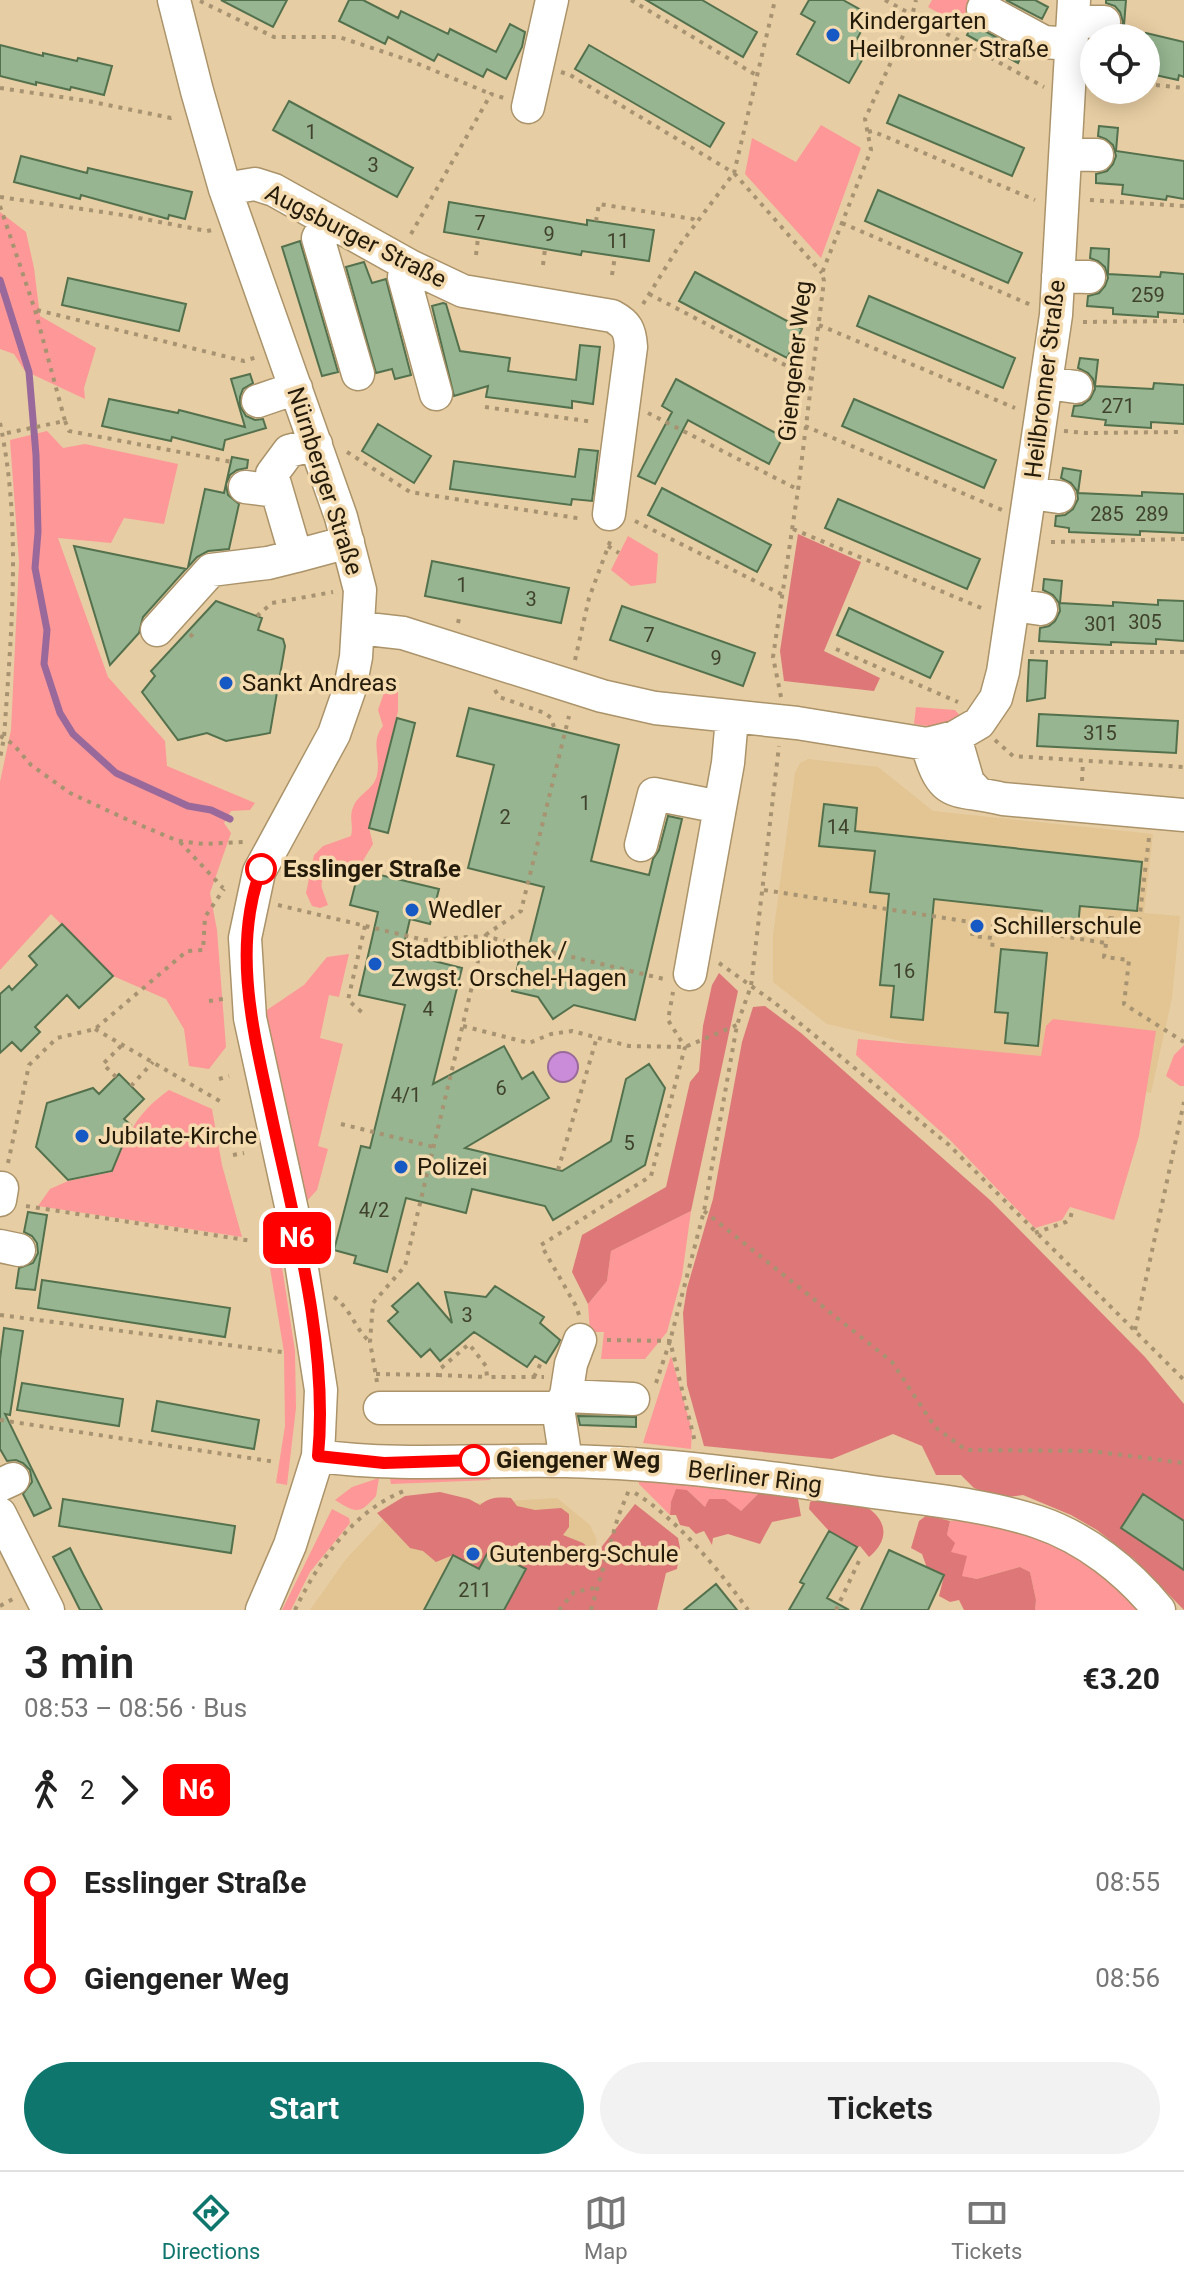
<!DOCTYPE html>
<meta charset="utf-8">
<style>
:root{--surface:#fff;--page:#f2f2f2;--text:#222;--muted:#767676;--line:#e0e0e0;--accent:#0f766e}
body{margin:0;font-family:Roboto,sans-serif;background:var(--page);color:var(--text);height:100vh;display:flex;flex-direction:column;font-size:30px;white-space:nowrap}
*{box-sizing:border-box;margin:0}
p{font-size:26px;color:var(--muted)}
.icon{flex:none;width:44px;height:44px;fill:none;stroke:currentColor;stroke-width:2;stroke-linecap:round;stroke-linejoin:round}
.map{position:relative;height:1610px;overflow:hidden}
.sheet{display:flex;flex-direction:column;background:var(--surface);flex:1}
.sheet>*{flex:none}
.badge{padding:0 16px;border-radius:12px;font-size:28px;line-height:52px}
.controls{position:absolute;left:1080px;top:24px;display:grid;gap:16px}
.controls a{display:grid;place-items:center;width:80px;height:80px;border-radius:50%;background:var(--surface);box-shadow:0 4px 20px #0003;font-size:40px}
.map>.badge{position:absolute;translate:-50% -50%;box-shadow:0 0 0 4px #fff}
.legs{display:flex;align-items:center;gap:12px;height:88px;padding:0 24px;font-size:26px}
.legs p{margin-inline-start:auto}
.head{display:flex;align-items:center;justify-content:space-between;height:136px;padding:0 24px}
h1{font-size:44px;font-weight:600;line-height:60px}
.action{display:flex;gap:16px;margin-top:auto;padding:16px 24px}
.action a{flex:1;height:92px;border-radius:48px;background:var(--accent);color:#fff;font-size:32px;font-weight:600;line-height:92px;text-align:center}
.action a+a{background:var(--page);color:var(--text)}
ul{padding:0 24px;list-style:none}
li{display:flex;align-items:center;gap:28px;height:96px;font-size:30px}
li i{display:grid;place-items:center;width:12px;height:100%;margin:0 10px;background:currentColor}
li i::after{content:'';width:20px;height:20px;margin:-10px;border:6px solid;border-radius:50%;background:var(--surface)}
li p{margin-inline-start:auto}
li:first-child i{background:linear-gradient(#0000 50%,currentColor 0)}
li:last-child i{background:linear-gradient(currentColor 50%,#0000 0)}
.dock{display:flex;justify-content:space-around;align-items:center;height:112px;border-top:2px solid var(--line);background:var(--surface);font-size:22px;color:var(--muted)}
.dock a{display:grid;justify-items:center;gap:4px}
.dock .on{color:var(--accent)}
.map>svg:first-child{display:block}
</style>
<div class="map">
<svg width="1184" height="1610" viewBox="0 0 1184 1610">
<rect width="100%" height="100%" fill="#e7cda3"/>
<path fill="#e2c593" d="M808,759L878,767L933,811L1153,834L1144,913L1180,916L1172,998L1151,1093L1066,1079L827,1024L773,982V935L795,773L800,763Z
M557,1498L590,1525L597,1540L582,1610H310L346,1559L394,1508Z"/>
<path fill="#fe9797" d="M932,0H979L963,27L928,7Z
M821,125L861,148L821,258L745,174L752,138L796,162Z
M0,212L26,232L34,268L40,316L96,348L84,388L85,399L25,371L14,354L0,349Z
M47,431L63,448L85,444L178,464L164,524L124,518L111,543L58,538L108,677L165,741L167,766L255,803L250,810L231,811L224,823L231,833L210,893L217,930L226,1047L209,1069L189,1066L184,1029L166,999L113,976L51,914L0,970V782L11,730L19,562L10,440Z
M628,536L658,554L656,583L631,586L611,570Z
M386,687H398V711L369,828L373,844L358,869L337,865C317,886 319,879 328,905L320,908L312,906L306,893L314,855L323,846L351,836C354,824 348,817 354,805C360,793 374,789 377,775C381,757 370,742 383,726L378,710Z
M916,707L955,710L963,719L940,728L914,724Z
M349,954L339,997L329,995L320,1038L343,1044L318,1146L328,1149L317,1190L295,1214L255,1018L304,985L327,957Z
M1053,1019L1156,1031L1139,1136L1114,1220L1070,1207L1062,1220L1035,1228L950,1140L856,1055L858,1039L1041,1056L1046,1026Z
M1184,1045V1086H1180L1166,1076L1174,1055Z
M169,1090L212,1109L222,1165L242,1237L38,1206L50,1189L68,1181L112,1172C128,1135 135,1114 169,1090Z
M691,1211L682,1276L667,1332L645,1359H601L604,1332H590L588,1304L607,1281L611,1251Z
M278,1241L295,1351L296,1408L287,1485L276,1483L285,1426L284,1352L266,1244Z
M671,1356L692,1430L691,1449L643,1443Z
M482,1472L491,1480L391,1484L390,1478Z
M379,1478L376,1496C359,1515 356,1513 335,1500L352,1487Z
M638,1478L762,1490L741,1511L709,1499L706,1508L687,1490L671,1502L670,1515L639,1484Z
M332,1509L349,1518L350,1523L310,1572L291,1610H282Z
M966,1520L1036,1535L1088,1562L1142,1610H1035L1036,1600L1030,1572L1020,1567L977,1579L961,1576L950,1552L947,1535L950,1521Z"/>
<path fill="#dd7778" d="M798,534L861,562L824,651L880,678L874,691L784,681L780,651Z
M719,973L738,991L691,1211L611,1251L607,1281L588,1304L572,1272L582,1235L666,1187L690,1082L699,1071L703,1026L712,985Z
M765,1006L801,1033L990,1200L1145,1357L1184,1404V1610L1134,1559L1097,1530L1071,1515L1023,1495L999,1498L974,1488L961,1475H936L922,1446L893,1434L832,1459L704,1446L687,1385L683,1313L687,1288L713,1199L742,1042L753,1007Z
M676,1489L687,1490L705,1507L709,1499H725L741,1511L762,1490L797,1493L801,1516L772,1522L760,1544L728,1534L713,1538L712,1545L704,1531L696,1534L689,1527L680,1525L676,1515H670L671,1502Z
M440,1492L469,1499L480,1505C490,1497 498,1497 511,1498L517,1506L535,1510L561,1508L569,1514V1527L563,1535L583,1543L596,1554L635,1504L678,1538L680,1548L677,1569L666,1573L657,1610H504L525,1569L489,1550L479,1569L453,1555L436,1562L423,1551L410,1548L377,1513L405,1496Z
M816,1499C828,1500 850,1497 860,1503C885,1516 893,1537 869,1557L860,1546L853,1550L829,1531L809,1509L810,1502Z
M927,1515L950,1521L947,1535L955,1543L951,1552L967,1556L962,1576L977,1579L1020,1567L1030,1572L1036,1600L1035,1610H964L959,1600L950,1602L939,1596L944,1576L927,1568L922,1554L911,1548L919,1521Z"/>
<path fill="#ca8bd8" stroke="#98699a" stroke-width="2" d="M548 1067a15 15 0 1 1 30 0a15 15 0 1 1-30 0Z"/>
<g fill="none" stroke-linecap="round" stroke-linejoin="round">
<path stroke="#98699a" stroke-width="7" d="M0,280L29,372L36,455L38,532L35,568L47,630L44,664L60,713L73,734L116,773L188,806L211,810L230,819"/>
</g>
<path fill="#96b590" stroke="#54714e" stroke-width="2" d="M221,0H287L273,27Z
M349,0H363L398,18L401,11L448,34L450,29L496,52L510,24L525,32L522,47L506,79L487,69L483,77L438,54L434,61L388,37L385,44L339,21Z
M646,0H702L757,32L743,57Z
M809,0H843L870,15L852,48L865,55L849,83L797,54L815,22L801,14Z
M1006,0H1035L1048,7L1042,19Z
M1106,0H1126L1123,38H1114L1120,31L1123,22L1120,12L1115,6L1106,3Z
M972,24L1023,52L1018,63L967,35Z
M1146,33L1184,42V77L1179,75L1178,80L1146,73Z
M0,45L43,56V53L77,61L78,58L112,66L104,95L71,87L70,90L36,82V85L0,76Z
M589,45L724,123L710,147L575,69Z
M899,95L1024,148L1012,176L887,123Z
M289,101L413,168L397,197L273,130Z
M1099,126L1118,128L1116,151L1184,161V199L1167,196L1166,200L1122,194L1123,185L1096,183V174L1107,171L1113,164L1116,156L1113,145L1106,139L1098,136Z
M21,156L87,173L88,168L192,192L185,219L169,215L168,219L81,195L80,199L14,182Z
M878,190L1022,253L1008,283L865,221Z
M449,202L587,225V220L654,230L649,261L582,251L581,255L444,232Z
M300,241L338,372L322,376L282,247Z
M1091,248L1109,249L1108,274L1160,277L1161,272L1184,274V314L1158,312V317L1113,314V308L1087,306L1088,296L1099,293L1105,286L1108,278L1105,267L1098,261L1090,258Z
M364,262L372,283L386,279L411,375L395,379L392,369L376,373L346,267Z
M695,272L802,329L787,358L679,301Z
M68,278L186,304L179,331L62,305Z
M869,296L1015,358L1003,388L857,326Z
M443,303L446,304L460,351L510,358L508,371L576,380L580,345L600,347L593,404L572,401V408L486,397L488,386L454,396L432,306Z
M1080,358L1098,360L1095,386L1153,389L1154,383L1184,385V424L1151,422V428L1105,425L1106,420L1072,416L1074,406L1082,405L1090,399L1095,389L1093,379L1088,373L1078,368Z
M250,374L253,383L243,389L240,397V406L246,416L255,420L263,419L266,428L225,440L223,450L172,437L171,441L102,426L109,399L178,413L179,410L245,427L231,379Z
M676,379L783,437L769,464L688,420L655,484L638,476L672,412L662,406Z
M854,399L996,460L984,488L842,426Z
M378,424L431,456L414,483L362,451Z
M579,449L598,451L592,501L572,499L571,505L450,489L454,461L575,477Z
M232,457L248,460L247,468L237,470L230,475L226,484L228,495L239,504L229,549L208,551L197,557L188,567L205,489L224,493Z
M1063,468L1081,471L1078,493L1142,496V492L1184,494V533L1140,531V535L1069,532V528L1055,526L1056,516L1065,515L1073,509L1078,499L1077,491L1071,483L1061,478Z
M662,488L771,545L757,572L648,515Z
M838,499L980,559L967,589L825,528Z
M74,546L186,569L143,617L139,633L110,665Z
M432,561L569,588L561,623L425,596Z
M1044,579L1062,581L1060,603L1113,606V602L1158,605V600L1184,601V641L1156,639V644L1111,642V645L1039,641L1040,628L1049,626L1055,621L1060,611L1059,603L1053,595L1043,590Z
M216,601L262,618L258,630L283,639L285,646L270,733L226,741L207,733L178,740L142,692L155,676L151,671Z
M622,606L755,653L743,686L610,640Z
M849,608L943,652L930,678L837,635Z
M1029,660L1047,661L1045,698L1027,701Z
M469,708L619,745L591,861L649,875L653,859L659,850L668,816L682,819L635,1020L574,1005L553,1019L538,997L512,991L520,956L526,958L544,887L468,868L494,765L457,756Z
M1039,714L1178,721L1176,753L1037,746Z
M397,718L415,723L388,833L369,828Z
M824,804L857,808L855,831L1142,862L1137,911L1080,906L1078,926L1041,921L1042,911L934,899L923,1020L891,1017L894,986L880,985L889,894L870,892L875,851L819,846Z
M359,870L439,889L430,924L410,919L402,953L462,968L433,1084L504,1046L522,1079L533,1072L549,1098L465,1148L562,1171L611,1141L626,1079L649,1064L665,1088L645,1165L553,1220L545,1206L472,1189L466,1213L406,1198L387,1272L354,1263L356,1256L334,1250L361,1146L370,1148L405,1005L359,995L378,912L350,905Z
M62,924L113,976L79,1008L67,995L35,1027L40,1032L21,1051L12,1042L0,1053V994L9,986L12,990L37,965L29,956Z
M1001,949L1047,953L1038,1046L1005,1043L1008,1013L995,1012Z
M119,1074L144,1099L124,1119L131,1125L112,1171L68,1180L36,1147L47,1103L93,1088L99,1094Z
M28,1212L47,1215L35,1290L16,1288L19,1268L33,1263L38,1253L37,1243L32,1236L24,1232Z
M42,1280L230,1308L225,1337L38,1308Z
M418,1283L452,1323L445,1292L486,1297L495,1286L544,1317L540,1323L560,1340L558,1344L546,1363L535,1356L527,1367L474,1332L440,1361L430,1349L421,1357L388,1321L398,1312L392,1306Z
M4,1328L23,1331L10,1415L5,1414L51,1508L34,1516L23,1494L32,1482L30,1470L23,1463L16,1460L7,1461L0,1449V1359Z
M22,1383L123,1399L119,1426L17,1410Z
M157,1401L259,1420L254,1449L152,1431Z
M578,1416L636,1417V1427L580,1425Z
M1143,1494L1184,1521V1570L1121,1528Z
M63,1499L235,1526L231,1553L59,1526Z
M829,1531L857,1547L827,1598L849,1610H789L804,1584L800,1582Z
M70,1548L83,1574L102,1610H80L72,1594L53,1557Z
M489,1550L526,1569L504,1610H424L453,1555L479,1569Z
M889,1550L944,1575L928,1610H861Z
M716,1584L737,1610H684Z"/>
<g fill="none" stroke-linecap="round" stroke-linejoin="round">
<defs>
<path id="minor" d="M174,0L197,91L225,189L341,517L360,590L356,657L350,688L334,734L259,872L245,938L250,1018L295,1224L321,1390L318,1456L290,1545L262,1610
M983,9L1044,42L1071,44
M1073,21L1104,22
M528,107L552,0
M1066,154L1097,155
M225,189L255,184L274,190L410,266L463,291L612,316C627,324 630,330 631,347L609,514
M328,220L318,238L358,374
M410,266L404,277L436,394
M1058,276L1089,277
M1047,383L1076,387
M258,401L296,388
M245,487L277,491
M1031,493L1059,497
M296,556L348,542
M1013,605L1041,609
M359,628L403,633L602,696L655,708L797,723L927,744L955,737L979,723L996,698L1003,672L1056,315L1074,0
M157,630L211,570L268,563L296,556L272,474L289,451L316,444
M955,737L968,782L978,793
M927,744C943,801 953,787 1003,799L1184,815
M641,845L654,794L720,807
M690,974L728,763L732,718
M0,1200L2,1188
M0,1246L19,1250
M566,1396L571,1364L580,1340
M380,1408H558L566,1461
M558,1408L566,1396L633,1399
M318,1456C400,1467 483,1459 566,1461C667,1463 766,1477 866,1491C923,1499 984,1504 1038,1522C1086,1538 1128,1572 1159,1610
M0,1485L13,1479
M0,1514L48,1610"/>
</defs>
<use href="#minor" stroke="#ab936a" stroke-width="35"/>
<path stroke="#a79371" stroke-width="4" stroke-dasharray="4 6" stroke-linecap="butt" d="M631,0L756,75
M885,0L1044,87
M200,1L274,37H339L411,61L491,94
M561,72L570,75L734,173L775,0
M1146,84L1184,88
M0,88L88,101L171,118L176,116
M868,132L872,131L1035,200
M0,197L123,215L207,231L212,230
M1090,200L1184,206
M0,206L35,310L65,421L2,434
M596,221L599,204L693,219L698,223
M842,223L1031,305
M411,234L491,94L504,98
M476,255L478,238
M543,265L545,249
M612,275L615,256
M649,294L812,379
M643,304L679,246L734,173L822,273
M37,310L244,361L257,357
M1083,322L1184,321
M819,325L1015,408
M485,407L594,422
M648,413L797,489
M65,421L69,431L232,462
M0,423C22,526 11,634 4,738L0,758
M805,426L1002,510
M1064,431L1086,433L1184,432
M347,452L410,492L583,519
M635,521L783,595
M793,529L986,610
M1051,542L1184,539
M608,546L619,553
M257,616L272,603L333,592
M458,623L460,614
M190,634L197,641
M836,649L958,702
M1030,652H1184
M575,660L589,598L611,539
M495,690L499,697L545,713L551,718L555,730
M781,697L773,657L798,490L824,281L822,273L871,150L865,119L912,16L916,0
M0,736L13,744L31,765L70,793L126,819L178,841L204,844L244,842
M995,740L1013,756L1184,767
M1082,781L1083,761
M1149,838L1139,922L1110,918L1104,957L1129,960L1124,1004L1184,1042
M180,842L223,888
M764,890L1106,943
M278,905L424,940L484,936L664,979
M974,922L972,936L993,938L992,949
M365,926L348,1000L366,1016
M719,963L775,1003L949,1145L1184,1380
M209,1001L223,999
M463,1026L529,1043L551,1034L572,1031L629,1046L685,1047L737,1025
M95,1029L223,1103
M116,1077L103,1064L122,1045
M219,1079L229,1076
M131,1086L153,1062
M341,1124L434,1147
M233,1155L244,1153
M8,1163L29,1065L57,1038L95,1029L187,951L203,950L205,917L224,889
M558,1170L597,1037
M26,1206L252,1241
M704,1211L892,1362L935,1427L966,1450L1091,1451L1184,1463
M1035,1233L1066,1222L1070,1219L1073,1208
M334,1297C351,1309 355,1329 370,1342
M0,1315L282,1352
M579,1315L576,1306L541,1245L651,1176L685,1047L668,1020L673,992
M1135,1330L1184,1102
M607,1340L670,1341L695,1442
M376,1374L438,1375L440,1369L469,1344L486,1366L487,1377H544
M438,1375L487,1377
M534,1377L542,1361
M377,1382L370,1342L373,1303L405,1266L484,936L521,911L569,716
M656,1383L670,1341L704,1211L737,1025L751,986L779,746
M0,1420L276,1462
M635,1493C675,1517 721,1572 748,1610
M0,1606L13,1599
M295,1610C318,1562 353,1511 404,1491
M559,1610L574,1592L595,1588
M591,1610L618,1517L629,1490
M836,1610L859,1561"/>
<use href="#minor" stroke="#fff" stroke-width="32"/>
</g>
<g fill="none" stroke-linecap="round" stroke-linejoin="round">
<defs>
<path id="line-1" d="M261,869C232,948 253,1030 270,1109C293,1217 329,1346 318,1456L384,1463L474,1460"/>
</defs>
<use href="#line-1" stroke="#fff" stroke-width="18"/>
<use href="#line-1" stroke="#f00" stroke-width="12"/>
</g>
<g fill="#1659c4" stroke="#f4daaf" stroke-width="3">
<circle cx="833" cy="35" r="8"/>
<circle cx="226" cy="683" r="8"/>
<circle cx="412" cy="910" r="8"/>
<circle cx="977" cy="926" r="8"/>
<circle cx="375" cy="964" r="8"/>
<circle cx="82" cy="1136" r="8"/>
<circle cx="401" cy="1167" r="8"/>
<circle cx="473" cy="1554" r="8"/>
</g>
<g fill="#fff" stroke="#f00" stroke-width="4">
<circle cx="261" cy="869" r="14"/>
<circle cx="474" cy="1460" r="14"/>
</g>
<g text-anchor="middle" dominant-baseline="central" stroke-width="7" stroke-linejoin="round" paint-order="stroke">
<g font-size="20" fill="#40422c">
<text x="311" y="132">1</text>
<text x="373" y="165">3</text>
<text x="480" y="223">7</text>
<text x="549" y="234">9</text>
<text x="618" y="241">11</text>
<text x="1148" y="295">259</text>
<text x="1118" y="406">271</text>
<text x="1107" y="514">285</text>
<text x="1152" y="514">289</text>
<text x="462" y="585">1</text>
<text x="531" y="599">3</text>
<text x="1145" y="622">305</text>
<text x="1101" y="624">301</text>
<text x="649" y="635">7</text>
<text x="716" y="658">9</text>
<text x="1100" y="733">315</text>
<text x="585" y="803">1</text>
<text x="505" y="817">2</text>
<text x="838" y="827">14</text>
<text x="904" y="971">16</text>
<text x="428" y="1009">4</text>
<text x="501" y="1088">6</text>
<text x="406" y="1095">4/1</text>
<text x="629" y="1143">5</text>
<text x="374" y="1210">4/2</text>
<text x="467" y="1315">3</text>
<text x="475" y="1590">211</text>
</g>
<g font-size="24" fill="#241b0a" stroke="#f4daaf" text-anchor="start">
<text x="849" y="21">Kindergarten<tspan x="849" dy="28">Heilbronner Straße</tspan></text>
<text x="242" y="683">Sankt Andreas</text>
<text x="428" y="910">Wedler</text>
<text x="993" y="926">Schillerschule</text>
<text x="391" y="950">Stadtbibliothek /<tspan x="391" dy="28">Zwgst. Orschel-Hagen</tspan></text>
<text x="98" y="1136">Jubilate-Kirche</text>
<text x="417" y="1167">Polizei</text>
<text x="489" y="1554">Gutenberg-Schule</text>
</g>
<g font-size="24" fill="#241b0a" stroke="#f4daaf">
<text transform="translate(356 236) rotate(27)">Augsburger Straße</text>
<text transform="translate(795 361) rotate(-84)">Giengener Weg</text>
<text transform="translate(1045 379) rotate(-83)">Heilbronner Straße</text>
<text transform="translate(325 481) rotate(72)">Nürnberger Straße</text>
<text transform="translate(755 1477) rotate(7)">Berliner Ring</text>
</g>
<g font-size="24" font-weight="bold" fill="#241b0a" stroke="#f4daaf" text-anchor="start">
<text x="283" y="869">Esslinger Straße</text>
<text x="496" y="1460">Giengener Weg</text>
</g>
</g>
</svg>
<div class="controls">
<a><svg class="icon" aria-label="locate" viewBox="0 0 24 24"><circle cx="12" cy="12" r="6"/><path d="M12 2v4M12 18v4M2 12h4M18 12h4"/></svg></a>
</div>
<b class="badge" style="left:297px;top:1238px;background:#f00;color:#fff">N6</b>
</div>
<section class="sheet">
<div class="head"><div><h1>3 min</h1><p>08:53 – 08:56 · Bus</p></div><b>€3.20</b></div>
<div class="legs"><svg class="icon" aria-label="walk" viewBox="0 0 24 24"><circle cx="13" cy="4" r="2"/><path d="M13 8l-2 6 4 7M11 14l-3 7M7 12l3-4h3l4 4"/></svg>2<svg class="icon" aria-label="forward" viewBox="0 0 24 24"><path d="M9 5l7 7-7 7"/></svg><b class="badge" style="background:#f00;color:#fff">N6</b></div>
<ul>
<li><i style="color:#f00"></i><b>Esslinger Straße</b><p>08:55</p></li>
<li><i style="color:#f00"></i><b>Giengener Weg</b><p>08:56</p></li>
</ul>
<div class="action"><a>Start</a><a>Tickets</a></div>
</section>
<nav class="dock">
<a class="on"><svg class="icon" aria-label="directions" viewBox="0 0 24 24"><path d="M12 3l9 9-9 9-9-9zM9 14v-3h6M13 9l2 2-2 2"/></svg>Directions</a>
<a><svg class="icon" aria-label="map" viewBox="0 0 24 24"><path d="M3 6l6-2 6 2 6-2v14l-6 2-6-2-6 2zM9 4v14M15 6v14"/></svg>Map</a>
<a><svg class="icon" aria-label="tickets" viewBox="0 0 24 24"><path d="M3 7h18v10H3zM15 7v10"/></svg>Tickets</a>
</nav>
